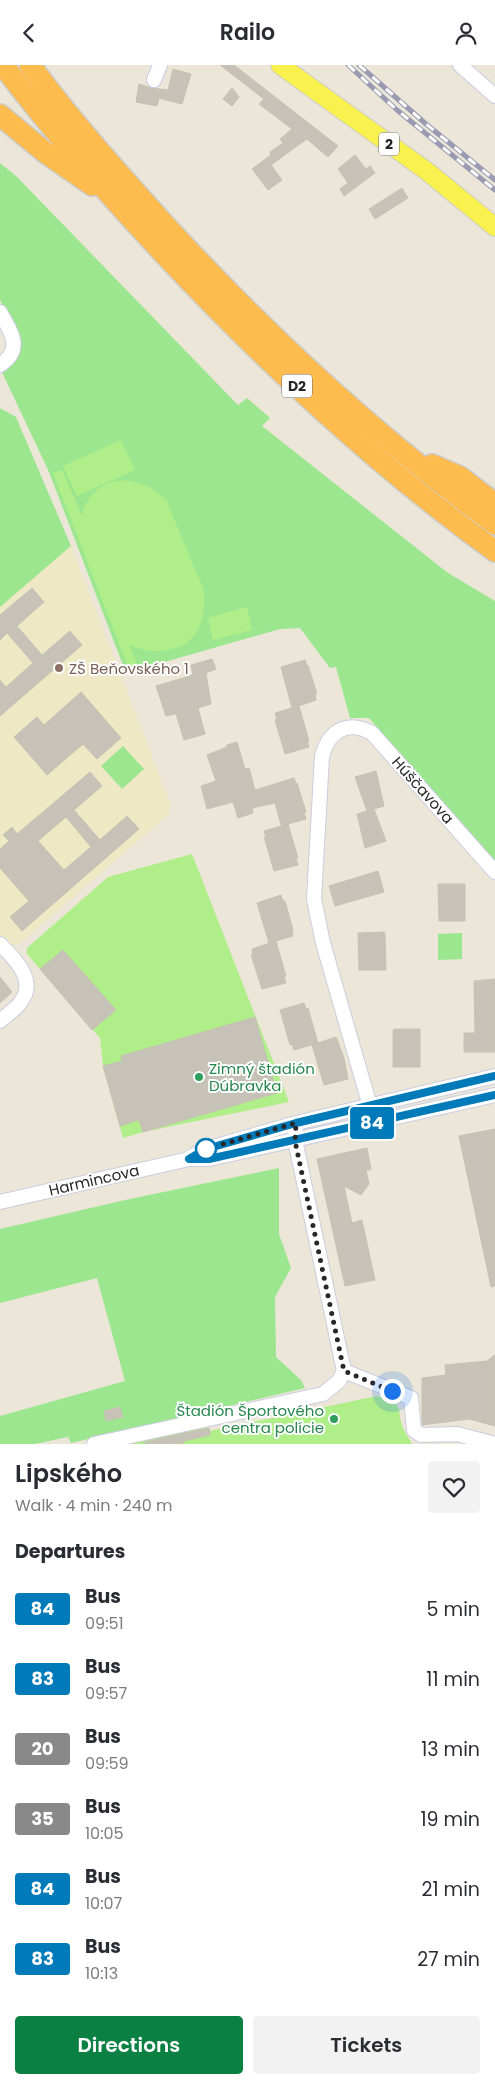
<!DOCTYPE html>
<meta charset="utf-8">
<style>
:root{--surface:#fff;--page:#f2f2f3;--text:#2b2b33;--muted:#7c7c81;--accent:#0b8043}
body{margin:0;font-family:Poppins,sans-serif;background:var(--page);color:var(--text);height:100vh;display:flex;flex-direction:column;font-size:19px;white-space:nowrap}
*{box-sizing:border-box;margin:0}
p{font-size:16px;color:var(--muted)}
.icon{flex:none;width:28px;height:28px;fill:none;stroke:currentColor;stroke-width:2;stroke-linecap:round;stroke-linejoin:round}
.map{position:relative;height:1379px;overflow:hidden}
.sheet{display:flex;flex-direction:column;background:var(--surface);flex:1}
.sheet>*{flex:none}
.badge{padding:0 10px;border-radius:4px;font-size:18px;line-height:32px}
.you{position:absolute;width:25px;height:25px;margin:-12px;border:4px solid #fff;border-radius:50%;background:#1a73e8;box-shadow:0 0 0 8px #1a73e833}
.map>.badge{position:absolute;translate:-50% -50%;box-shadow:0 0 0 2px #fff}
h2{padding:0 15px;font-size:19px;line-height:45px}
.round{display:grid;place-items:center;flex:none;width:52px;height:52px;border-radius:5px;background:var(--page)}
.head{display:flex;align-items:center;justify-content:space-between;height:85px;padding:0 15px}
h1{font-size:24px;font-weight:600;line-height:38px}
.primary-button{display:flex;gap:10px;margin-top:auto;padding:10px 15px}
.primary-button a{flex:1;height:58px;border-radius:5px;background:var(--accent);color:#fff;font-size:20px;font-weight:600;line-height:58px;text-align:center}
.primary-button a+a{background:var(--page);color:var(--text)}
ul{padding:0;list-style:none}
li{display:flex;align-items:center;gap:15px;height:70px;padding:0 15px}
li div{flex:1}
li b{display:block;font-size:19px}
li em{font-style:normal}
li .badge{min-width:55px;font-weight:700;text-align:center}
header{display:flex;justify-content:space-between;align-items:center;height:65px;padding:0 15px;background:var(--surface);font-size:22px;font-weight:600}
.map>svg:first-child{display:block}
</style>
<header><svg class="icon" aria-label="back" viewBox="0 0 24 24"><path d="M15 5l-7 7 7 7"/></svg>Railo<svg class="icon" aria-label="person" viewBox="0 0 24 24"><circle cx="12" cy="8" r="4"/><path d="M4 21q1-7 8-7t8 7"/></svg></header>
<div class="map">
<svg width="495" height="1379" viewBox="0 0 495 1379">
<rect width="100%" height="100%" fill="#ebe6d7"/>
<path fill="#eee9c4" d="M71,481L171,741L169,749L20,878L13,880L5,877L0,870V542Z"/>
<path fill="#9ce68f" d="M0,98L16,111L238,340L247,333L270,353L262,361L448,508L495,536V799L369,653H350L336,602L330,603L300,563L280,564L126,608L49,407L1,305L17,267L0,235Z
M0,343L16,352L71,481L0,542Z
M123,681L144,704L122,724L101,701Z
M462,868V894L438,895V869Z
M279,1103V1169L291,1203L275,1232L276,1292L301,1315L305,1323L71,1378L68,1372L35,1379H0V1351L125,1316L97,1213L0,1238V1164L125,1135Z"/>
<path fill="#b0ee89" d="M121,375L135,405L77,431L63,401Z
M62,405L82,451C83,447 84,441 87,437C106,405 145,412 167,436C175,457 184,478 193,500C196,509 203,519 204,528C206,548 200,573 181,581C162,588 148,588 130,580L137,600L128,602L53,408Z
M247,542L252,565L213,575L208,553Z
M192,789L289,1037L143,1067L123,1073L103,1001L100,973L27,889V883L108,812Z
M377,1331C409,1343 394,1341 404,1365C406,1370 410,1374 412,1379H130L208,1361L210,1366Z"/>
<path fill="#c6c2b7" stroke="#c6c2b1" fill-rule="evenodd" d="M220,0H234L338,81L328,92L307,74L271,100L282,115L268,125L252,104L271,90L270,87L283,78L280,74L292,64L259,39L264,34Z
M173,4L191,9L182,39L159,33L157,41L136,37L139,19L151,23L168,25Z
M232,23L239,32L232,41L223,34Z
M355,90L366,104L370,101L375,108L344,131L340,124L348,118L338,104Z
M402,123L408,133L375,154L369,144Z
M32,523L44,537L17,561L42,590L70,566L82,580L0,651V615L6,622L33,598L7,568L0,575V550Z
M212,594L216,604L206,608L211,639L198,643L205,669L184,675L176,649L166,651L156,621L193,610L191,600Z
M305,595L307,601L308,600L317,629H315L316,635L299,641L309,676H307L309,682L285,689L275,655L277,654L275,648L292,643L281,602Z
M81,627L121,673L97,694L83,679L47,710L14,672L37,652L44,660Z
M237,677L245,704L249,703L255,725L294,713L296,719L297,718L306,747L304,748L306,754L288,759L298,793L296,794L298,800L274,806L264,772H266L264,766L288,759L281,760L275,738L252,743L253,748L238,753L233,737L207,744L201,721L216,716L207,690L227,682V680Z
M376,706L384,741L367,746L355,712Z
M90,707L102,721L74,745L100,775L127,751L139,764L22,866L10,852L29,836L0,803V784L9,776L3,770L12,762L17,769ZM66,752L91,782L64,805L38,776Z
M374,744L386,776L365,783L357,749Z
M378,806L384,827L335,841L329,821Z
M438,819H465V856H439Z
M281,830L283,836H285L293,865H292L293,871L269,878L257,838Z
M383,867L385,868L386,905H359L358,868Z
M276,876L286,911L284,912L286,918L262,924L251,890H253L252,884Z
M63,885L116,945L92,965L40,904Z
M0,912L12,927L0,938Z
M495,914V987H464V968H475L474,916Z
M304,938L306,944L308,943L318,978L294,985L292,979L290,980L280,945Z
M255,952L277,1028L143,1067L139,1055L120,1061L103,1001L122,996L121,991Z
M395,964H420V1002H393V965Z
M336,972L344,993L348,1014L324,1020L312,980Z
M495,1064V1221L491,1222L459,1071Z
M367,1083L371,1105H366L369,1119L361,1130L344,1121L352,1158L362,1155L375,1215L345,1221L317,1094Z
M495,1290V1361L469,1354L422,1360V1313L446,1310L445,1300L487,1296Z
M120,1342L123,1352L106,1356L104,1346Z
M209,1363L210,1370L184,1376V1378L146,1379L145,1377Z"/>
<g fill="none" stroke-linecap="round" stroke-linejoin="round">
<defs>
<path id="minor" d="M460,0L495,31
M154,15L160,0
M0,247C11,267 24,284 0,300
M0,879C15,894 38,916 20,938C15,945 6,950 0,956
M370,1041L323,878L314,834L322,691C329,665 348,655 372,668L495,807
M189,1093L206,1084L296,1058L495,1011
M0,1137L189,1094H209L495,1030
M344,1306L411,1333L414,1365L421,1370L457,1369L495,1379
M94,1379L323,1329L339,1316L344,1306L295,1075L296,1058"/>
<path id="major" d="M280,0L428,107L495,162"/>
<path id="highway" d="M3,0C54,68 110,131 168,193C268,299 376,400 495,486
M30,0C71,56 118,108 164,159C265,269 375,371 495,459
M0,50L46,88L92,120
M432,400L460,412L495,439"/>
</defs>
<use href="#minor" stroke="#cccce1" stroke-width="16"/>
<use href="#major" stroke="#cbcbcb" stroke-width="20"/>
<use href="#highway" stroke="#cbcbcb" stroke-width="24"/>
<use href="#minor" stroke="#fff" stroke-width="14"/>
<use href="#major" stroke="#f9f14e" stroke-width="18"/>
<use href="#highway" stroke="#ffbc4e" stroke-width="21"/>
<defs>
<path id="rail" d="M348,0L397,45L495,125
M359,0L426,59L495,115"/>
</defs>
<use href="#rail" stroke="#9b9ab3" stroke-width="5"/>
<use href="#rail" stroke="#fff" stroke-width="3" stroke-dasharray="9" stroke-linecap="butt"/>
</g>
<g fill="none" stroke-linecap="round" stroke-linejoin="round">
<defs>
<path id="line" d="M495,1011L296,1058L206,1084L189,1094H209L495,1030"/>
</defs>
<use href="#line" stroke="#fff" stroke-width="11"/>
<use href="#line" stroke="#007ab8" stroke-width="8"/>
<path stroke="#272727" stroke-width="5" stroke-dasharray="0 9" d="M206,1084L296,1058L295,1076L344,1306L392,1326"/>
</g>
<circle fill="#8d6e63" stroke="#fff" stroke-width="2" cx="59" cy="603" r="5"/>
<g fill="#2e9e5b" stroke="#fff" stroke-width="2">
<circle cx="199" cy="1012" r="5"/>
<circle cx="334" cy="1354" r="5"/>
</g>
<circle fill="#fff" stroke="#007ab8" stroke-width="2.5" cx="206" cy="1084" r="10"/>
<g text-anchor="middle" dominant-baseline="central" stroke-width="4" stroke-linejoin="round" paint-order="stroke">
<g fill="#fff" stroke="#686868" stroke-width="1">
<rect x="379" y="67.5" width="20" height="23" rx="4"/>
<rect x="282" y="309.5" width="30" height="23" rx="4"/>
</g>
<g font-size="14" font-weight="bold" fill="#272727">
<text x="389" y="79">2</text>
<text x="297" y="321">D2</text>
</g>
<g font-size="15" fill="#785e54" stroke="#fff" text-anchor="start">
<text x="69" y="603">ZŠ Beňovského 1</text>
</g>
<g font-size="15" fill="#272727" stroke="#fff">
<text transform="translate(423 725) rotate(48)">Húščavova</text>
<text transform="translate(94 1115) rotate(-13)">Harmincova</text>
</g>
<g font-size="15" fill="#27864d" stroke="#fff" text-anchor="start">
<text x="209" y="1003">Zimný štadión<tspan x="209" dy="17">Dúbravka</tspan></text>
<text x="324" y="1345" text-anchor="end">Štadión Športového<tspan x="324" dy="17">centra polície</tspan></text>
</g>
</g>
</svg>
<div class="you" style="left:392px;top:1326px"></div>
<b class="badge" style="left:372px;top:1058px;background:#007ab8;color:#fff">84</b>
</div>
<section class="sheet">
<div class="head"><div><h1>Lipského</h1><p>Walk · 4 min · 240 m</p></div><a class="round"><svg class="icon" aria-label="heart" viewBox="0 0 24 24"><path d="M12 20l-8-8c-3-5 5-10 8-4 3-6 11-1 8 4z"/></svg></a></div>
<h2>Departures</h2>
<ul>
<li><span class="badge" style="background:#007ab8;color:#fff">84</span><div><b>Bus</b><p>09:51</p></div><em>5 min</em></li>
<li><span class="badge" style="background:#007ab8;color:#fff">83</span><div><b>Bus</b><p>09:57</p></div><em>11 min</em></li>
<li><span class="badge" style="background:#898989;color:#fff">20</span><div><b>Bus</b><p>09:59</p></div><em>13 min</em></li>
<li><span class="badge" style="background:#898989;color:#fff">35</span><div><b>Bus</b><p>10:05</p></div><em>19 min</em></li>
<li><span class="badge" style="background:#007ab8;color:#fff">84</span><div><b>Bus</b><p>10:07</p></div><em>21 min</em></li>
<li><span class="badge" style="background:#007ab8;color:#fff">83</span><div><b>Bus</b><p>10:13</p></div><em>27 min</em></li>
</ul>
<div class="primary-button"><a>Directions</a><a>Tickets</a></div>
</section>
